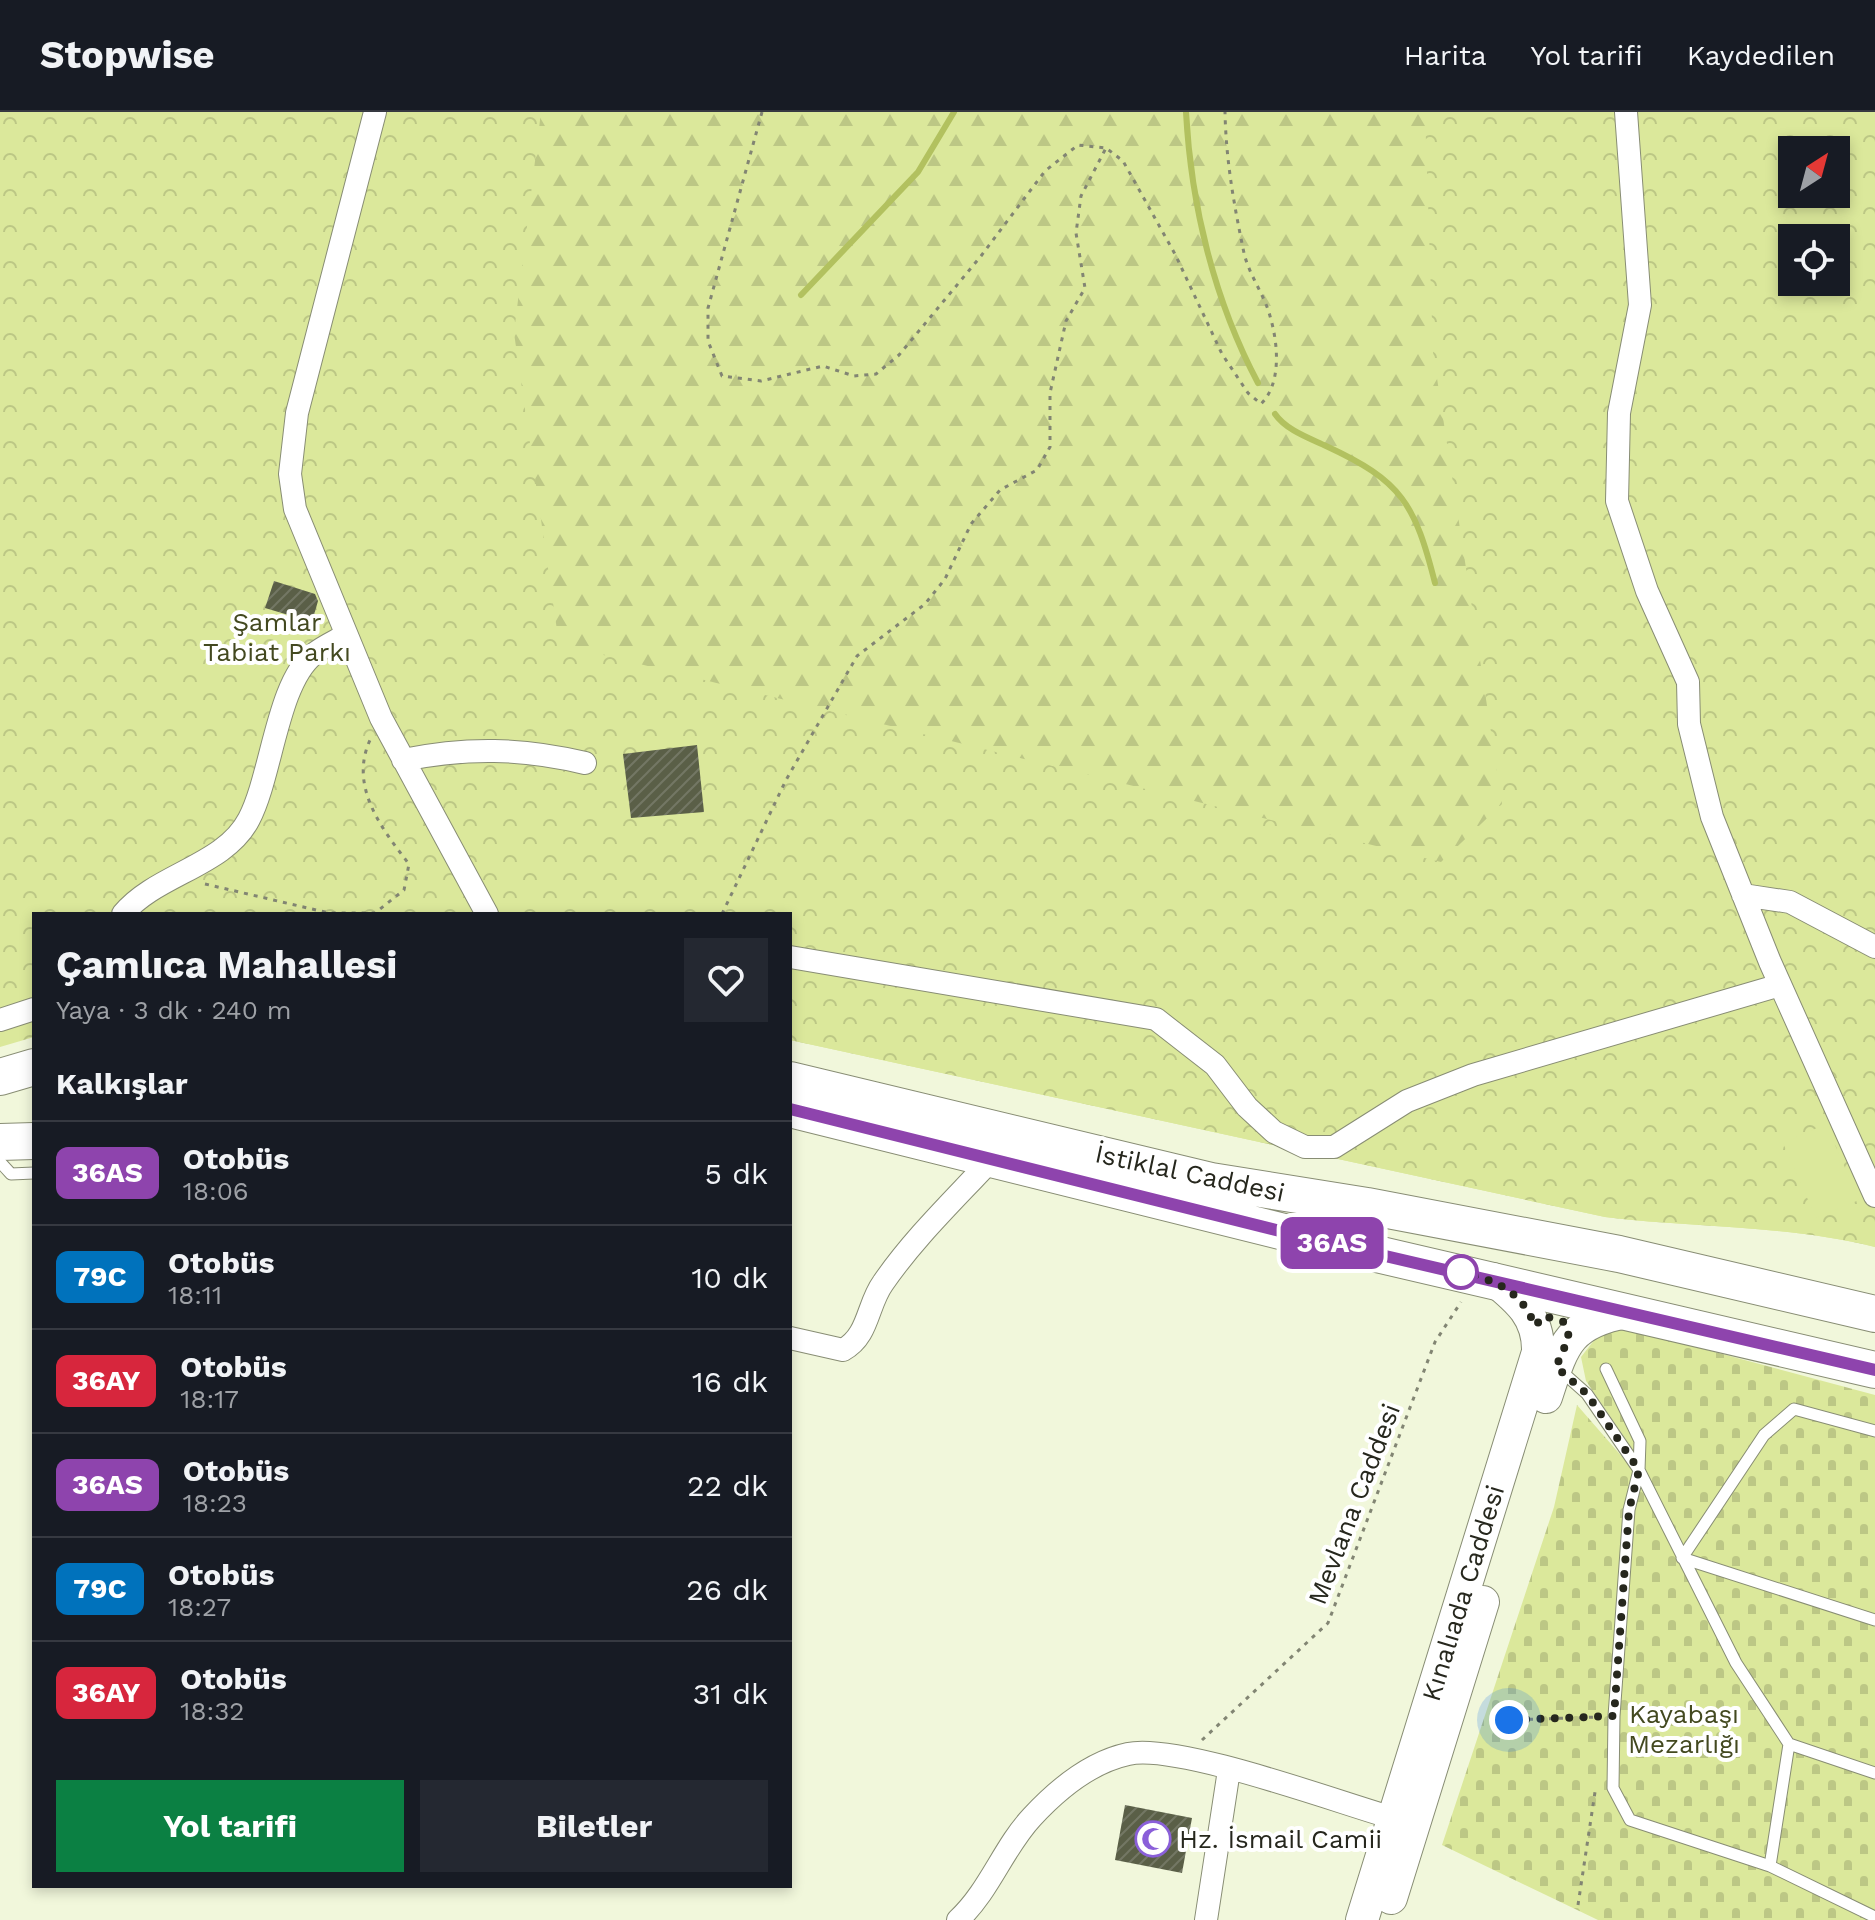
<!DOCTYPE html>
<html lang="tr">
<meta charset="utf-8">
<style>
:root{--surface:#171b24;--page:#242831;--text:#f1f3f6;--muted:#9ea1a6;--line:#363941;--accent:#0b8043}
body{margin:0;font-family:"Work Sans",sans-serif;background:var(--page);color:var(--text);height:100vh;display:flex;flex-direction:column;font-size:30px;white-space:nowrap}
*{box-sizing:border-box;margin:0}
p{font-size:26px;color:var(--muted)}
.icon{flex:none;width:44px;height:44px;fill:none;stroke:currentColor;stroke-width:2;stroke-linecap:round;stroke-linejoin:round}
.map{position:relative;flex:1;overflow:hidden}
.drawer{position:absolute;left:32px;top:800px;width:760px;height:976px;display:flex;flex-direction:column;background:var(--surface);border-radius:0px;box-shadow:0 4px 12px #0003}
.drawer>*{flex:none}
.badge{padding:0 16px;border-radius:12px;font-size:28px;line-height:52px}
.needle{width:52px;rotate:36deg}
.buttons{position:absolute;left:1778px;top:24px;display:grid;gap:16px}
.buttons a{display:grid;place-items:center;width:72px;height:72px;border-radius:0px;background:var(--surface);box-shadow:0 4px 12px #0003;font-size:40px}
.you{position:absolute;width:40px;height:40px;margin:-20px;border:6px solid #fff;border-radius:50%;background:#1a73e8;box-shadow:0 0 0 12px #1a73e833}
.map>.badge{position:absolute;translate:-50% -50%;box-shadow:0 0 0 4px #fff}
h2{padding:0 24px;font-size:30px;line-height:72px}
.round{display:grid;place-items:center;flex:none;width:84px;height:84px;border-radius:0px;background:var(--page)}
.overview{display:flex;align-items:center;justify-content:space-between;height:136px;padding:0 24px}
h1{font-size:38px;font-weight:700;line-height:60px}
.action{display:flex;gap:16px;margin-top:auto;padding:16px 24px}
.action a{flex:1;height:92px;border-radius:0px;background:var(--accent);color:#fff;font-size:32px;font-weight:700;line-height:92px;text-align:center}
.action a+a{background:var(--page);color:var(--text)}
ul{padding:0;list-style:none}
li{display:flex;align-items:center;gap:24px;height:104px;padding:0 24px;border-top:2px solid var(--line)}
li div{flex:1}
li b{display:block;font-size:30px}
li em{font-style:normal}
li .badge{min-width:88px;font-weight:700;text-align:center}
header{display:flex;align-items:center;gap:48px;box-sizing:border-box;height:112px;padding:0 40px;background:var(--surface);border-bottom:2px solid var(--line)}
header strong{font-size:38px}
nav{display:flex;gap:44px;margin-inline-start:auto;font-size:28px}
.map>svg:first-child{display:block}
</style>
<header>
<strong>Stopwise</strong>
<nav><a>Harita</a><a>Yol tarifi</a><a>Kaydedilen</a></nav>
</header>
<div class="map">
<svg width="1875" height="1808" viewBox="0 0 1875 1808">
<defs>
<pattern id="forest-firs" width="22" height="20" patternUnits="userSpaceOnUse" patternTransform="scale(2)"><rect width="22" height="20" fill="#dbe89b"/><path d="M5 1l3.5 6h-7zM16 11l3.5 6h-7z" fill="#bcc785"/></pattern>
<pattern id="cemetery-stones" width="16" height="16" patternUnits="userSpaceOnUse" patternTransform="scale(2)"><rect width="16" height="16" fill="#dbe89b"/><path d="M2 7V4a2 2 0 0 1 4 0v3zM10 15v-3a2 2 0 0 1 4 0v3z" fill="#bcc785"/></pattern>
<pattern id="park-crowns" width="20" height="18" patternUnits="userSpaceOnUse" patternTransform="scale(2)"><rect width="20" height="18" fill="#dbe89b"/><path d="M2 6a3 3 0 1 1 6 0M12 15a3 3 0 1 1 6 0" fill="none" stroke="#bcc785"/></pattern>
<pattern id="building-hatch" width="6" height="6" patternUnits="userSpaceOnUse" patternTransform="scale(2)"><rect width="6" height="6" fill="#5a5f47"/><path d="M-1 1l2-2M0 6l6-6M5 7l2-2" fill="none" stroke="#737764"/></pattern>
</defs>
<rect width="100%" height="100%" fill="#f1f7db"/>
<path fill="url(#forest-firs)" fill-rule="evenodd" d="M0,0H1875V1135C1786,1113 1696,1116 1605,1105L790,928V802H34ZM1792,38H1836V82H1792ZM1792,126H1836V170H1792Z"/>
<path fill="url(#cemetery-stones)" d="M1613,1218H1633L1875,1283V1808H1598L1442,1733L1554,1395L1577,1293L1631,1355L1633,1338L1586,1269L1581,1245L1599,1222Z"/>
<path fill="url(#park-crowns)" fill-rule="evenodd" d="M0,0H541L514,221L559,532L1441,750L1502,692L1433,240L1425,0H1875V1135C1786,1113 1696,1116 1605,1105L790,928V802H34V925L0,935ZM1792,38H1836V82H1792ZM1792,126H1836V170H1792Z"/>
<path fill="#dbe89b" d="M1826,1012L1859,1088L1816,1106L1783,1031Z"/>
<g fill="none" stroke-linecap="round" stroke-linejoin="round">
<path stroke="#b2c15f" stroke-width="6" d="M1186,0C1191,93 1214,188 1258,271
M801,183L918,60L954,0
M1275,302C1286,318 1309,326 1326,334C1402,369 1415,392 1435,471"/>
</g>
<path fill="url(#building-hatch)" d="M274,469L315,482L318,489L312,510L265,496Z
M697,633L704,700L631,706L623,642Z
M1125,1693L1192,1706L1182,1761L1115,1748Z"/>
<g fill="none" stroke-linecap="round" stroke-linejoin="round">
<defs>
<path id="lane" d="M0,1050L11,1062L34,1061
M1606,1257L1640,1329L1639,1358L1629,1398L1614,1604L1613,1676L1630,1708L1770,1754
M1560,1258L1587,1282L1639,1358L1736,1551L1789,1632L1875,1661
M1875,1319L1794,1297L1764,1323L1682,1446L1875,1508
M1789,1632L1770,1754L1875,1805"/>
<path id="street" d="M375,0L297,301L290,362L295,397L381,606L487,802
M1626,0L1640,193L1619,301L1617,389L1647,479L1688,570L1689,612L1712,705L1770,850L1875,1084
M403,648C467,635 522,636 585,651
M1743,783L1790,790L1875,835
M123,802C156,762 225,754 249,707C272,663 277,571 314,542C324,534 336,529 346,523
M790,845L1156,907L1215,953L1247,995L1274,1020L1305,1035H1334L1407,989L1473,963L1780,873
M0,908L34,897
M790,1226L843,1238C869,1224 867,1193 883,1171C914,1126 954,1088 990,1049
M958,1808C990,1778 1003,1736 1032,1705C1057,1678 1091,1650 1128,1642C1177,1631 1337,1690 1393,1706
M1206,1808L1229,1658"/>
<path id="secondary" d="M1546,1285C1563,1233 1568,1211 1626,1200
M1391,1786L1483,1490
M1362,1808L1538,1240C1539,1205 1519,1188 1493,1167"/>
<path id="primary" d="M0,965L34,955
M790,968L1211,1069L1367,1094L1619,1142L1875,1202
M790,997L1308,1126L1875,1258
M0,1030L34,1029"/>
</defs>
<use href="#lane" stroke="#888d74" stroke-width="13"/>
<use href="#street" stroke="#888d74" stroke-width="24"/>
<use href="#secondary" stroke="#888d74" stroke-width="34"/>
<use href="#primary" stroke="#888d74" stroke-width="38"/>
<path stroke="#828573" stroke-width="3" stroke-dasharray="4 6" stroke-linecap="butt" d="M762,0L708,196V229L722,264L761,269L823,254L854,264L876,262L899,243L981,144L1045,59L1078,33L1106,36L1123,49L1175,142L1222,242L1248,281L1261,292C1282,271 1278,231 1270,204C1264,182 1249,163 1244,141C1234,93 1226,49 1225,0
M205,772L329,801H375L404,778L409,752C381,716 349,674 370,628
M722,802L786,668L857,544L925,492L945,467L971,412L1000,378L1037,358L1050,335V281L1066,209L1085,176L1076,121L1081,84L1106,36
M1509,1608L1598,1605
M1202,1628L1328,1511L1435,1230L1461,1190
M1578,1793L1595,1680H1598"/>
<use href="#lane" stroke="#fff" stroke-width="11"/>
<use href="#street" stroke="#fff" stroke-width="22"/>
<use href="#secondary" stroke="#fff" stroke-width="32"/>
<use href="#primary" stroke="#fff" stroke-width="36"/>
</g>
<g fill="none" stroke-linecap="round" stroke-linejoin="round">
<defs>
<path id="line" d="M790,997L1308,1126L1875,1258"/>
</defs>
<use href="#line" stroke="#fff" stroke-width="18"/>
<use href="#line" stroke="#8e44ad" stroke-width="12"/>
<path stroke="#26271d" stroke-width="8" stroke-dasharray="0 14.4" d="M1461,1160C1495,1168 1521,1178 1535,1214L1544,1204L1564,1210L1569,1225L1556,1255L1587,1282L1639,1358L1629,1398L1614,1604L1509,1608"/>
</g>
<defs>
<symbol id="mosque-ring" viewBox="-11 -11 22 22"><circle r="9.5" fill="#fff" stroke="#8a5fd9" stroke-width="1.5"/><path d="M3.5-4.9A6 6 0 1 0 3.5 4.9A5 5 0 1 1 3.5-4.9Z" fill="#8a5fd9"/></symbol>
</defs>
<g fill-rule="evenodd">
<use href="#mosque-ring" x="1133" y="1707" width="40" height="40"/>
</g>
<circle fill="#fff" stroke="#8e44ad" stroke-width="4" cx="1461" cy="1160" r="16"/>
<g text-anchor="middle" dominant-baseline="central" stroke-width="8" stroke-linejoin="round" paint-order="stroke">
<g font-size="26" fill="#434920" stroke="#fff">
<text x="277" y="510">Şamlar<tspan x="277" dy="30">Tabiat Parkı</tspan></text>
<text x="1684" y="1602">Kayabaşı<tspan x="1684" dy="30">Mezarlığı</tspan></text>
</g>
<g font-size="26" fill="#26271d" stroke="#fff">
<text transform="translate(1190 1061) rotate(12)">İstiklal Caddesi</text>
<text transform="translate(1354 1392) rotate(-69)">Mevlana Caddesi</text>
<text transform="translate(1463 1481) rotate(-73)">Kınalıada Caddesi</text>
</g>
<g font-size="26" fill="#26271d" stroke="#fff" text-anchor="start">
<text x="1179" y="1727">Hz. İsmail Camii</text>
</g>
</g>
</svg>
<div class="buttons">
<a><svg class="needle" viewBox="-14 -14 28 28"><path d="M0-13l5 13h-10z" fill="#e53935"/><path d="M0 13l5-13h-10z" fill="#9ea1a6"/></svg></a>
<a><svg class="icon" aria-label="locate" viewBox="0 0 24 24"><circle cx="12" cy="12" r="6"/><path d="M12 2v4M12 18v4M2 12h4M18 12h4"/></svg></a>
</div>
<div class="you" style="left:1509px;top:1608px"></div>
<b class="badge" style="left:1332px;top:1131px;background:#8e44ad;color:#fff">36AS</b>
<section class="drawer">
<div class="overview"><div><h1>Çamlıca Mahallesi</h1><p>Yaya · 3 dk · 240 m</p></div><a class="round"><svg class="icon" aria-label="heart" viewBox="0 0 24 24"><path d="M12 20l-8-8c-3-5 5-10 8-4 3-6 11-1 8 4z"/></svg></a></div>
<h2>Kalkışlar</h2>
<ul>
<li><span class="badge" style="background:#8e44ad;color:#fff">36AS</span><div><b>Otobüs</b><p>18:06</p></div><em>5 dk</em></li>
<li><span class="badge" style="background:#0072bc;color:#fff">79C</span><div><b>Otobüs</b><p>18:11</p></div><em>10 dk</em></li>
<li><span class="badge" style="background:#d7263d;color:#fff">36AY</span><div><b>Otobüs</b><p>18:17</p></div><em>16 dk</em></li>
<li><span class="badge" style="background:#8e44ad;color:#fff">36AS</span><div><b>Otobüs</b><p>18:23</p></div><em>22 dk</em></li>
<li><span class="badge" style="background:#0072bc;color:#fff">79C</span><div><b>Otobüs</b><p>18:27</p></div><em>26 dk</em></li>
<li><span class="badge" style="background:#d7263d;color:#fff">36AY</span><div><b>Otobüs</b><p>18:32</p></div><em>31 dk</em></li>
</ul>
<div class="action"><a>Yol tarifi</a><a>Biletler</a></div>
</section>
</div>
